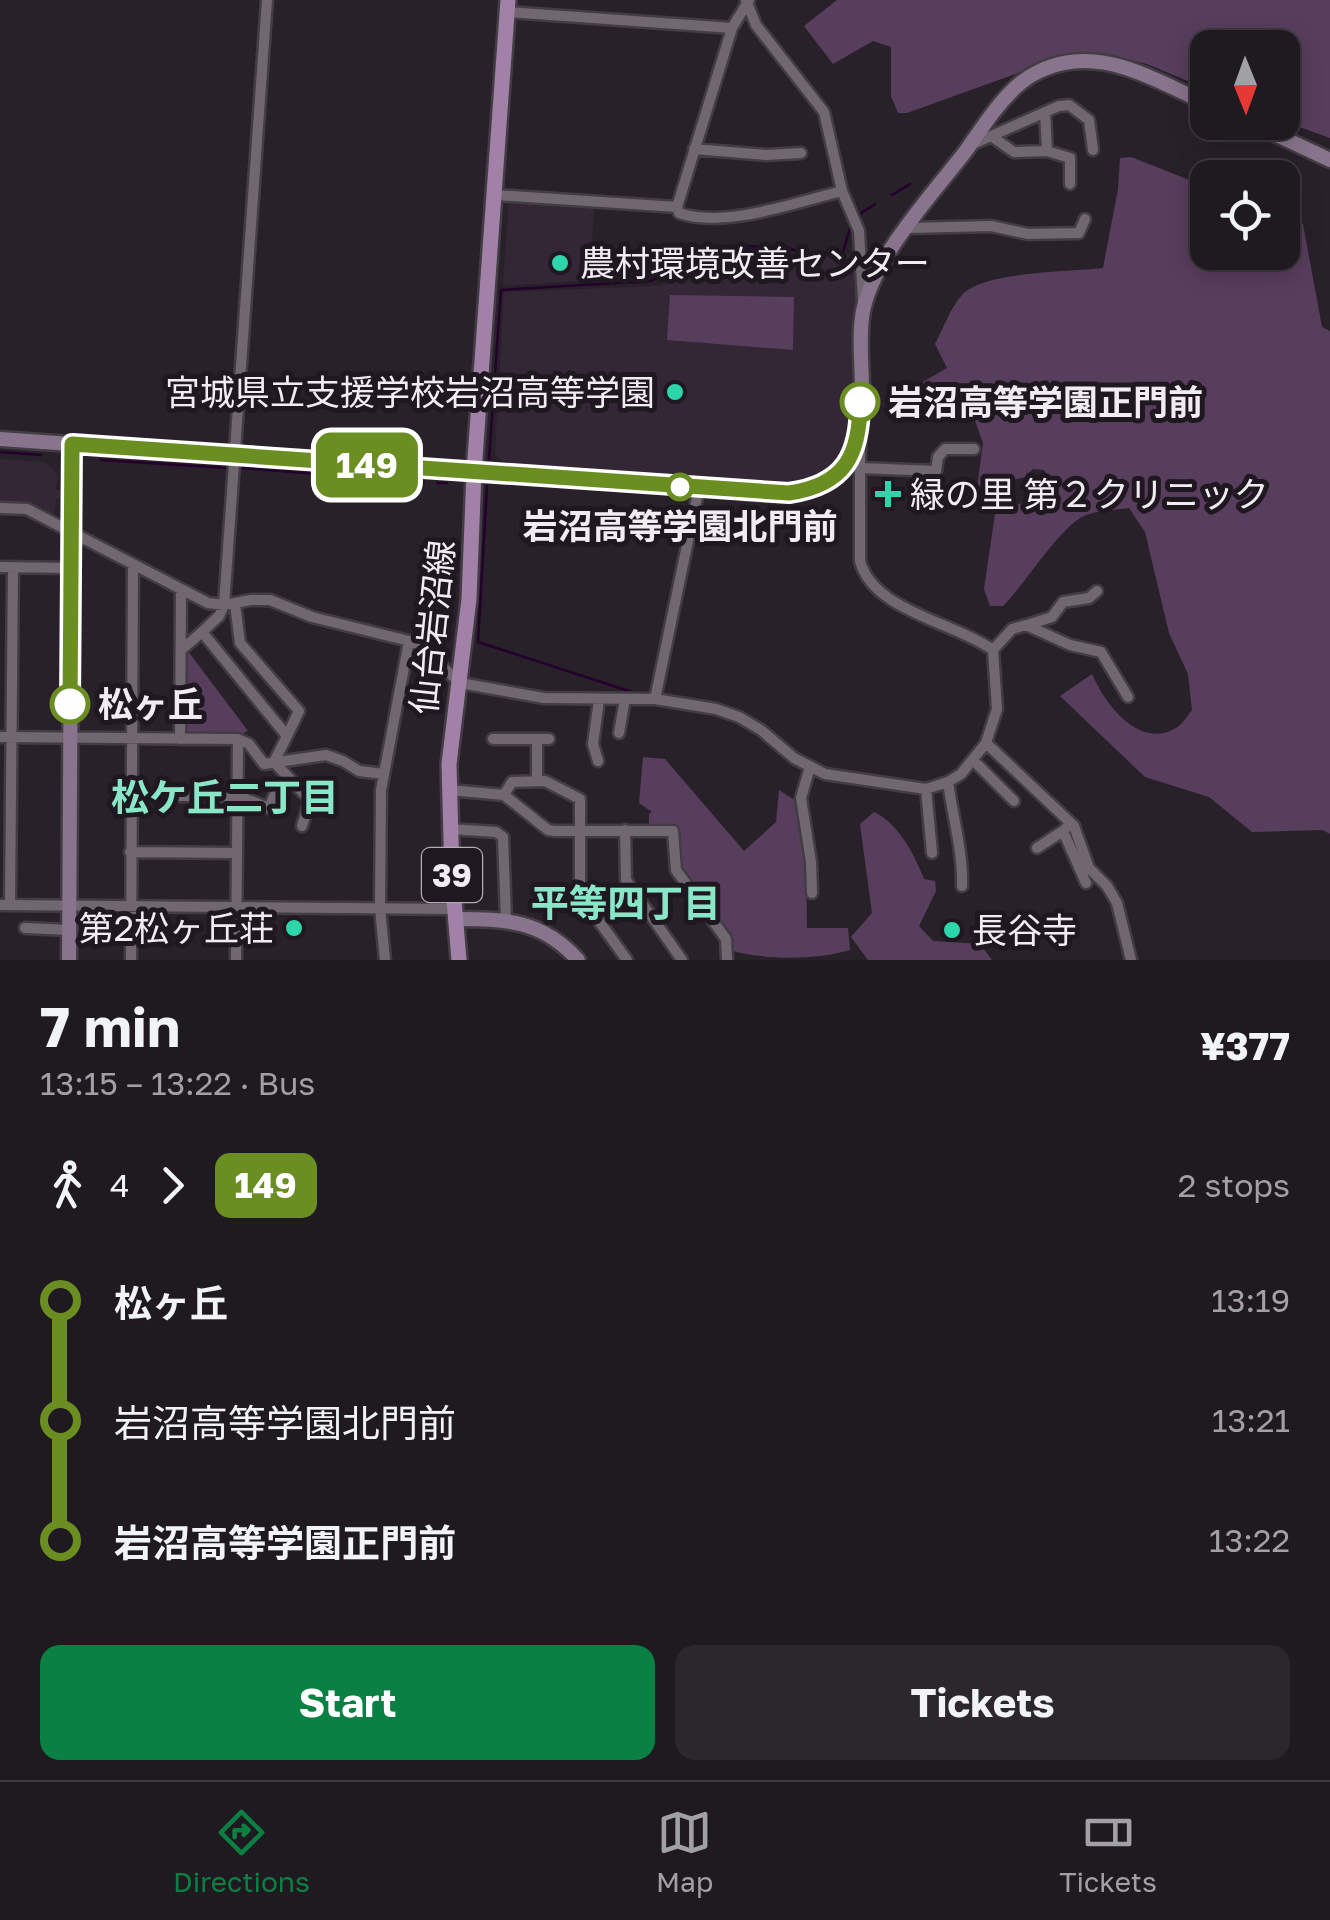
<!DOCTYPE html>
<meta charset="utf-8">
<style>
:root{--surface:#1f1920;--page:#2c262d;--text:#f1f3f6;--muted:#a1a0a5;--line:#3c383e;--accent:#0b8043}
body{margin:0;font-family:"Golos Text","Noto Sans JP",sans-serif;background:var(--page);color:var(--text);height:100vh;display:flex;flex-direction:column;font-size:38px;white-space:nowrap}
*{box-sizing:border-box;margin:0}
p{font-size:32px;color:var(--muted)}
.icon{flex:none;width:55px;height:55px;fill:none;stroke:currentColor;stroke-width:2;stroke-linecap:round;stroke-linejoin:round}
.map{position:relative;height:960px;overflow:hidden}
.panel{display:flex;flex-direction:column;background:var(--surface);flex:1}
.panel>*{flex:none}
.badge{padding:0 20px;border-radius:15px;font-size:35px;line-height:65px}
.needle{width:65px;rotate:179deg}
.fabs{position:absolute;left:1190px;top:30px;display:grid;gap:20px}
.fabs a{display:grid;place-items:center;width:110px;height:110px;border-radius:20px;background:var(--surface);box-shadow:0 5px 25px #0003,0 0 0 2px var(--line);font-size:50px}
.map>.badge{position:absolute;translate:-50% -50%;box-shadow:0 0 0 5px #fff}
.legs{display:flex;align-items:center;gap:15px;height:110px;padding:0 40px;font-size:32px}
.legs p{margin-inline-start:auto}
.overview{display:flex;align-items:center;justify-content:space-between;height:170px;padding:0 40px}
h1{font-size:55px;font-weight:700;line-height:75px}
.cta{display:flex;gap:20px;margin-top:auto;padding:20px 40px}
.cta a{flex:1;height:115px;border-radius:20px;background:var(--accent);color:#fff;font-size:40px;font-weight:700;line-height:115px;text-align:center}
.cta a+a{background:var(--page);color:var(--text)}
ul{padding:0 40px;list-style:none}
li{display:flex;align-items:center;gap:35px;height:120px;font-size:38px}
li i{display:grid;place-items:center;width:15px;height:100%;margin:0 12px;background:currentColor}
li i::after{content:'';width:25px;height:25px;margin:-12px;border:8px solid;border-radius:50%;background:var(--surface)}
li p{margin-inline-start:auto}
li:first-child i{background:linear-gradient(#0000 50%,currentColor 0)}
li:last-child i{background:linear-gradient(currentColor 50%,#0000 0)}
.dock{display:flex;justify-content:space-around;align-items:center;height:140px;border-top:2px solid var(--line);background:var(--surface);font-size:28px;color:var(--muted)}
.dock a{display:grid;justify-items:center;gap:5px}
.dock .selected{color:var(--accent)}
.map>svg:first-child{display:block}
</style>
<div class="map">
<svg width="1330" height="960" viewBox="0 0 1330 960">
<rect width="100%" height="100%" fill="#29212a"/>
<path fill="#332735" d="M509,201L594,207L590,280L503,286Z
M740,252L803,258L854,254L857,299L852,355V428L843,452L827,469L811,480L793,484L503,462L495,454L504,294L506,292L659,286Z
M0,459L45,462L58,474L56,489L65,490V499H56L54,515L31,507L0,505Z"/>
<path fill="#583e5d" d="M837,0H1330V138L1283,121L1282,48H1208L1207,89L1147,64L1107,54L1068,55L907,113H898L891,96V47L873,41L833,64L804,26Z
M1131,157L1207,187L1208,252H1282L1283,216L1303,224L1322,327L1330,331V834L1323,830L1252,832L1209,797L1145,777L1060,696L1092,674C1105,704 1139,750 1176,728C1182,725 1188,715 1192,710L1188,674L1169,633L1145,532L1129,508C1116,510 1094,510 1082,517C1058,530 1025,584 1003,606H990L984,589L996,507L1041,501L1047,476L1044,470L1033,469L1025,477L1009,481L996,503H975L983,443L964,390L921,399L914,387L947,368L935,344C943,329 951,307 962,295C984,271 1070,272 1103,268L1118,189L1120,158Z
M670,295L794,297L793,350L667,340Z
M187,650L248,731L240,735L182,733L183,653Z
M643,757L665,759L744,851L776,822L779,790L796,801L806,860L807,928H848L850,950C817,960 767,960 733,951L723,924L685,876L674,828L649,826V814L652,812L639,803Z
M874,812C899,824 914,854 924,879L935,881L936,891L919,926L933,941L980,944L992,960H868L851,937L872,913L860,824Z"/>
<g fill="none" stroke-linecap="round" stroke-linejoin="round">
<path stroke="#24002c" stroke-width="2.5" d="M892,195L910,184
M857,216L875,204
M0,452L41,455
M489,459L501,290L650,281L734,246L786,247L804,254L843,252L851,225
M101,460L228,468
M241,468L381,479
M395,480L424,482
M437,483H447
M487,486L478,642L632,692L650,693
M661,694L713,703"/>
<defs>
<path id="street" d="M746,0L756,25L824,112L842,191L859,231L863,302
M507,12L732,28
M1045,112L1047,151
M991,136L1014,152L1047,151L1070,158V184
M973,144L1059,106L1069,105L1089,120L1093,150
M694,149L766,155L801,153
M496,195L677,207L679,213C724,229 797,202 842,191
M677,207L732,28L749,0
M909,228L991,226L1028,234L1079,233L1085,219
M860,468L936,471L938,457L945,449H974
M0,508L27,509L208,603L224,605L251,600H270L312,617L409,641L420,645L460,683L544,698L655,699L716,709L739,717L761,730L794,758L825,774L926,789L948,782L961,774L986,743L997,709L993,650C954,622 873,611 860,561V439
M0,567L71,568
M235,604L240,643L299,711L287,736
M1027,625L1052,617L1063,602L1089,598L1097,591
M202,632L219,616L224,605L267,0
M181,650L202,632L287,736L274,762L310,800L302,826
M993,650L1012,629L1026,625L1070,645L1101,652L1128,697
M655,699L699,488
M619,733L625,699
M0,737L238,739L249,744L264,764L326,755L343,761L359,771L384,774
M180,739L181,590
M493,739H549
M537,739V781
M986,743L1074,826L1089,868L1107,886L1117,903L1131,960
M598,761L593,744L599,700
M974,761L1014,801
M810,767L801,798L811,862L812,893
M948,782C953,818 963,852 962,886
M926,789L932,853
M449,790L504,795L548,830L555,831H673L676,870L726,939L727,960
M504,795L512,782L545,781L580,799V895L627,960
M131,796H238L269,808L274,796
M1071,823L1063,831L1086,883
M450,829L496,832L503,837L506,919
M625,830L626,880L682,960
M1037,848L1063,831
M130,852L237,853
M0,905L455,909
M10,905L13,567
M25,928L69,930
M131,960L133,564
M236,960L238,739
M385,960L380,908L381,790L409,641"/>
<path id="secondary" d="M1249,122L1330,160
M0,439L699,488C740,490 798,505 833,478C881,440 853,363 863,311C874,257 931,196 965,152C981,130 996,105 1017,86C1029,75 1047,66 1064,63C1115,53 1163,84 1208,104
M456,919C506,919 542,920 578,960
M69,960L72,445"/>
<path id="primary" d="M459,960L452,876L449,764L469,599L474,472L508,0"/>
</defs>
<use href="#street" stroke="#423c43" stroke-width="15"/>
<use href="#secondary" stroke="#423c43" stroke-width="19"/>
<use href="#primary" stroke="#423c43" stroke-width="20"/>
<use href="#street" stroke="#706771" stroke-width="10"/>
<use href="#secondary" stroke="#88748c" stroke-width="14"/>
<use href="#primary" stroke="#a181a7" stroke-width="15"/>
</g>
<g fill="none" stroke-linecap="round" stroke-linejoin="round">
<defs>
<path id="line-1" d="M70,704L72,444L789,493C845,485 860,455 860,402"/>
</defs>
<use href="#line-1" stroke="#fff" stroke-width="22"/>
<use href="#line-1" stroke="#6b8e23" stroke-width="15"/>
</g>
<g fill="#2dd5ab" stroke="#1f1820" stroke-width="4">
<circle cx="560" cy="263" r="10"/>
<circle cx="675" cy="392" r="10"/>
<path d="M883 479h10v10h10v10h-10v10h-10v-10h-10v-10h10z"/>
<circle cx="294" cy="928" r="10"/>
<circle cx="952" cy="930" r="10"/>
</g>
<g fill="#fff" stroke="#6b8e23" stroke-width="5">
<circle cx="860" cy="402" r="18"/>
<circle cx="680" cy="487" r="12"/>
<circle cx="70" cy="704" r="18"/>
</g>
<g text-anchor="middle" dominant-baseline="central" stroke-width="10" stroke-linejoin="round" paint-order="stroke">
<rect fill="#1f1820" stroke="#b2acb3" stroke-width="2.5" x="422" y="848" width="60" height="54" rx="8"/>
<g font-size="32" font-weight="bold" fill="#f1ecf2">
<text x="452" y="875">39</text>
</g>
<g font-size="35" fill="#f1ecf2" stroke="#1f1820" text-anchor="start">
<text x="580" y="263">農村環境改善センター</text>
<text x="655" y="392" text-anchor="end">宮城県立支援学校岩沼高等学園</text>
<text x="910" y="494">緑の里 第２クリニック</text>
<text x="274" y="928" text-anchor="end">第2松ヶ丘荘</text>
<text x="972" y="930">長谷寺</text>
</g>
<g font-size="35" font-weight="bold" fill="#f1ecf2" stroke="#1f1820" text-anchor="start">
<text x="888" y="402">岩沼高等学園正門前</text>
<text x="680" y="526" text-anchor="middle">岩沼高等学園北門前</text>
<text x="98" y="704">松ヶ丘</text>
</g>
<g font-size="35" fill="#f1ecf2" stroke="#1f1820">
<text transform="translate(432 627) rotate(-84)">仙台岩沼線</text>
</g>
<g font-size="38" font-weight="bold" fill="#89e7c8" stroke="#1f1820">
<text x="225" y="796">松ケ丘二丁目</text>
<text x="626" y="902">平等四丁目</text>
</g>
</g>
</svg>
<div class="fabs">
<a><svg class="needle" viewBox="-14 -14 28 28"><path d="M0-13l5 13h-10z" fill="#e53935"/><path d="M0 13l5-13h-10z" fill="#a1a0a5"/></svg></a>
<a><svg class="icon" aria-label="locate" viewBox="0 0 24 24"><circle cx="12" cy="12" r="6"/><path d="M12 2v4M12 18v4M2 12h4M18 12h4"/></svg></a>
</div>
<b class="badge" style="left:367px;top:465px;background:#6b8e23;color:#fff">149</b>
</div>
<section class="panel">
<div class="overview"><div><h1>7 min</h1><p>13:15 – 13:22 · Bus</p></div><b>¥377</b></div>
<div class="legs"><svg class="icon" aria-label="walk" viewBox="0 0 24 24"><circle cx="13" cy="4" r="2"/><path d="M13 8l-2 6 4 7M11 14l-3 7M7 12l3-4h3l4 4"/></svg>4<svg class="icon" aria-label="forward" viewBox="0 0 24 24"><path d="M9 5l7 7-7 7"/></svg><b class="badge" style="background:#6b8e23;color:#fff">149</b><p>2 stops</p></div>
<ul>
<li><i style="color:#6b8e23"></i><b>松ヶ丘</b><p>13:19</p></li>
<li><i style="color:#6b8e23"></i><span>岩沼高等学園北門前</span><p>13:21</p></li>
<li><i style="color:#6b8e23"></i><b>岩沼高等学園正門前</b><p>13:22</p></li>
</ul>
<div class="cta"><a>Start</a><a>Tickets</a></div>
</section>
<nav class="dock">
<a class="selected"><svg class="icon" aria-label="directions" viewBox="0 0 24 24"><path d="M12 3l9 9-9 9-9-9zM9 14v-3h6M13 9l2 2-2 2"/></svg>Directions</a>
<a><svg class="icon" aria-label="map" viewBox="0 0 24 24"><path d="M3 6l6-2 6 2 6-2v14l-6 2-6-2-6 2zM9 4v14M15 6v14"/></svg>Map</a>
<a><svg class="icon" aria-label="tickets" viewBox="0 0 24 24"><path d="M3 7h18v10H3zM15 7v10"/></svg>Tickets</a>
</nav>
